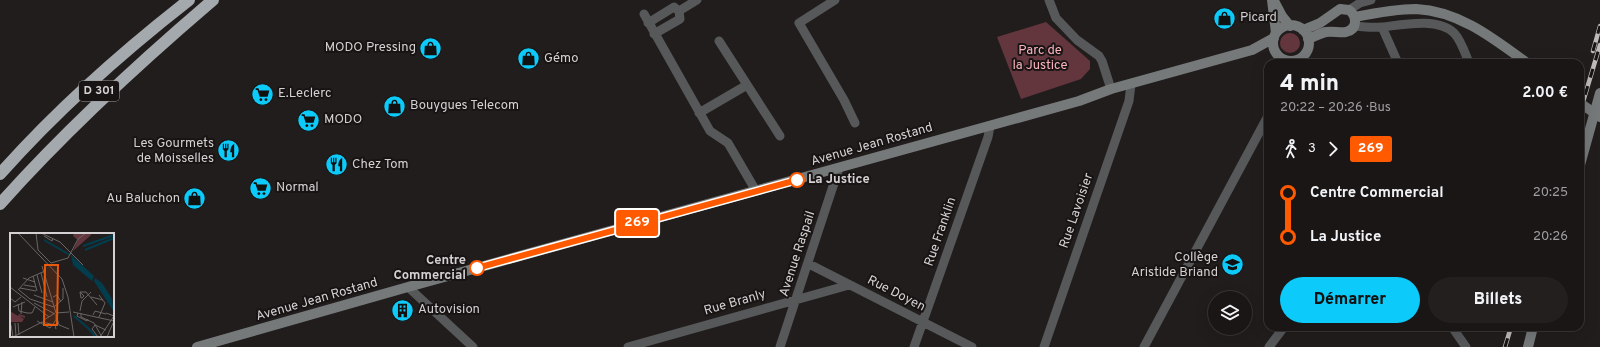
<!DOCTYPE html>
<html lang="fr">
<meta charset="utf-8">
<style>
:root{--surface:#1a1616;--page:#231f1f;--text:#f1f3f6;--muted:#9f9fa1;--line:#383535;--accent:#0ccafa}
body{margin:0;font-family:Overpass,sans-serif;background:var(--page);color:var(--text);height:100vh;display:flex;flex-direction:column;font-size:15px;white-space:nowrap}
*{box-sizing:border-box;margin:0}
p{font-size:13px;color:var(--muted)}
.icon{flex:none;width:22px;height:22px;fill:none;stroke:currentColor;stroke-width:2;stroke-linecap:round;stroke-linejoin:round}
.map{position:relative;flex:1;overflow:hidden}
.sheet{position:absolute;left:1264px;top:59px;width:320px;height:272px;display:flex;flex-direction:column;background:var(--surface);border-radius:12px;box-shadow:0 4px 16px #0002,0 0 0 1px var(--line)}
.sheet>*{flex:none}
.badge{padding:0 8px;border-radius:3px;font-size:14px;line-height:26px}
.tools{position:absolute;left:1208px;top:291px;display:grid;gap:8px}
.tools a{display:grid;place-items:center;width:44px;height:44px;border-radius:50%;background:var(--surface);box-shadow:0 4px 16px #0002,0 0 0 1px var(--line);font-size:20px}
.map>.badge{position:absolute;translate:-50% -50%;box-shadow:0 0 0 2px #fff}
.legs{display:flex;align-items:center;gap:6px;height:44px;padding:0 16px;font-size:13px}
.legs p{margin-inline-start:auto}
.head{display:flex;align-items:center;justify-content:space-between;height:68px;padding:0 16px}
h1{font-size:22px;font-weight:800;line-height:30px}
.action{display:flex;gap:8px;margin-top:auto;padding:8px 16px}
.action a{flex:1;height:46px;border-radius:24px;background:var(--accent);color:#111;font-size:16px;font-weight:800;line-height:46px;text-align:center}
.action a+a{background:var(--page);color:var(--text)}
ul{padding:0 16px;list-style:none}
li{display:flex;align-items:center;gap:14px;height:44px;font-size:15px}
li i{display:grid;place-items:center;width:6px;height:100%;margin:0 5px;background:currentColor}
li i::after{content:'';width:10px;height:10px;margin:-5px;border:3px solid;border-radius:50%;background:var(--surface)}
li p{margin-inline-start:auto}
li:first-child i{background:linear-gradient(#0000 50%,currentColor 0)}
li:last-child i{background:linear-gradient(currentColor 50%,#0000 0)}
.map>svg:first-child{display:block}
</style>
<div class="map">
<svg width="1600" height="347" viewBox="0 0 1600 347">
<rect width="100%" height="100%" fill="#221d1d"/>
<path fill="#63363e" d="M1046,22L1090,61V69L1081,79L1021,99L997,37Z
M1280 43a10 10 0 1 1 20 0a10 10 0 1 1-20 0Z"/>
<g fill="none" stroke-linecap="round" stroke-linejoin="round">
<path stroke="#565859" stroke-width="9" d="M835,0L799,23L844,100L855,123
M1049,0L1056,18L1077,40L1099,56L1102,61L1111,89
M1349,10L1360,3L1371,0
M644,14L710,131L728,143L756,191
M648,23L674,7L679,11L697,0
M1354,26C1363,27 1373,28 1382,27C1401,25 1438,17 1454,33C1461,40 1465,53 1469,63
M1382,27L1398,63
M654,34L680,19L679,11
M719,41L780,136
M1285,60L1287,63
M1302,63V57
M699,113L747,85
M809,264L972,347
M408,287L473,347
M1452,327L1466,347
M628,347L849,285
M780,347L839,168
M914,347L988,137L990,126
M1044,347L1129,101L1131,84
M1144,347L1268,116
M1269,347L1284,327"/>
<path stroke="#75797a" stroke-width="10" d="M1272,0L1276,33
M1274,1L1282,16L1290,26
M1355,17C1375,13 1396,9 1416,9C1459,11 1493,38 1527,63
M1273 43a18 18 0 1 1 36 0a18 18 0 1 1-36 0Z
M1303,30L1320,23L1340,9L1349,10C1357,16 1358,29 1346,32C1340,33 1333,31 1326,32C1320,33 1314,37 1308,39
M1580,165L1600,93
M197,347L408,287L1079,101L1111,89L1252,50L1274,38
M1528,347L1533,327"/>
<path stroke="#a3a9ac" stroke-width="12" d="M0,174C57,110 121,53 189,0
M0,204C66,130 138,64 213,0"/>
<defs>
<path id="rail" d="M1593,51L1600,26
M1580,112L1600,45
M1505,347L1511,327"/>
</defs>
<use href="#rail" stroke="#bebabb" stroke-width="4.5"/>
<use href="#rail" stroke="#181414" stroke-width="3" stroke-dasharray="9" stroke-linecap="butt"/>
<path stroke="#75797a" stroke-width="10" d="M1580,103L1600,117"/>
</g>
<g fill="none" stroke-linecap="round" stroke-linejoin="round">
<defs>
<path id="line-1" d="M477,268L797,180"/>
</defs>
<use href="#line-1" stroke="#fff" stroke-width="9"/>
<use href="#line-1" stroke="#ff5a00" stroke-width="6"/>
</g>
<defs>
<symbol id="shop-disc" viewBox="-11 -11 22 22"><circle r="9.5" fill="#0ccafa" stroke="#181414"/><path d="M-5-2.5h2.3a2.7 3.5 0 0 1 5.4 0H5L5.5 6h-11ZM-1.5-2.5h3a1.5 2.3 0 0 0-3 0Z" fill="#111"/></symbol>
<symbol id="supermarket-disc" viewBox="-11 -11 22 22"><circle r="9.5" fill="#0ccafa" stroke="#181414"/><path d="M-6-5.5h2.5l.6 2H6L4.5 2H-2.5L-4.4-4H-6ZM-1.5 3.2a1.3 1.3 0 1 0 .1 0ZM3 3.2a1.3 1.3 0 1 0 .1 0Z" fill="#111"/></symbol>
<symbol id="restaurant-disc" viewBox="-11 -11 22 22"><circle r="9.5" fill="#0ccafa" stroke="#181414"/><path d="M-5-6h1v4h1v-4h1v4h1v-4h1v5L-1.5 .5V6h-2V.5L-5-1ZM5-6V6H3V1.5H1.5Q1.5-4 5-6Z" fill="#111"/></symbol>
<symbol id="school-disc" viewBox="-11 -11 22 22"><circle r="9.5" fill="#0ccafa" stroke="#181414"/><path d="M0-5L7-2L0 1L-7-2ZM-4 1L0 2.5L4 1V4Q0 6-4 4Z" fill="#111"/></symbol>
<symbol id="building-disc" viewBox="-11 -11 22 22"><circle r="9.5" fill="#0ccafa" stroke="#181414"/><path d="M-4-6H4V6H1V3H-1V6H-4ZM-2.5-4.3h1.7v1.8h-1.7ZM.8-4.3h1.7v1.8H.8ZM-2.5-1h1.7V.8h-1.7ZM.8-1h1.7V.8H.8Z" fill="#111"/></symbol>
</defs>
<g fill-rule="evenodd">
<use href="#shop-disc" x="1212" y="6" width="25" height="25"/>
<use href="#shop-disc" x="418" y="36" width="25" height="25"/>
<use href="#shop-disc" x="516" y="46" width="25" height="25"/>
<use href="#supermarket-disc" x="250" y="82" width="25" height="25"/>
<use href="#shop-disc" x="382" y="94" width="25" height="25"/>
<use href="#supermarket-disc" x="296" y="108" width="25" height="25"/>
<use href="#restaurant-disc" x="216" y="138" width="25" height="25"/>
<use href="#restaurant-disc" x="324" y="152" width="25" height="25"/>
<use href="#supermarket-disc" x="248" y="176" width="25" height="25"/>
<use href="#shop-disc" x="182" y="186" width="25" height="25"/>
<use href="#school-disc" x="1220" y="252" width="25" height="25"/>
<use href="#building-disc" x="390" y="298" width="25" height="25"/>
</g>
<g fill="#fff" stroke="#ff5a00" stroke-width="2">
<circle cx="797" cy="180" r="7"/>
<circle cx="477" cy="268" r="7"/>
</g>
<g text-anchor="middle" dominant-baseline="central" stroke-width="4" stroke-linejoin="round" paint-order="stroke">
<rect fill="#181414" stroke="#9c9899" stroke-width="1" x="79" y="81" width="40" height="20" rx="3"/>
<g font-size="12" font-weight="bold" fill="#d5d1d2">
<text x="99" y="91">D 301</text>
</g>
<g font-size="13" fill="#d5d1d2" stroke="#181414" text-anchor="start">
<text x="1240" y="18">Picard</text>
<text x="416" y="48" text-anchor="end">MODO Pressing</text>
<text x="544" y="59">Gémo</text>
<text x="278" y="94">E.Leclerc</text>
<text x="410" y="106">Bouygues Telecom</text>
<text x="324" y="120">MODO</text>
<text x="214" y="144" text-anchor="end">Les Gourmets<tspan x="214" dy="15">de Moisselles</tspan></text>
<text x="352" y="165">Chez Tom</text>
<text x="276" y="188">Normal</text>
<text x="180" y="199" text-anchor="end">Au Baluchon</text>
<text x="1218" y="258" text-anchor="end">Collège<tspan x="1218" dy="15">Aristide Briand</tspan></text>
<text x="418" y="310">Autovision</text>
</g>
<g font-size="13" fill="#fcb3be" stroke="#181414">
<text x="1040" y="51">Parc de<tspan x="1040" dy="15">la Justice</tspan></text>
</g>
<g font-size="13" fill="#d5d1d2" stroke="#181414">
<text transform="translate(872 145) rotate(-16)">Avenue Jean Rostand</text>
<text transform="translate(1077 211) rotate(-71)">Rue Lavoisier</text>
<text transform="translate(941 232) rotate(-71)">Rue Franklin</text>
<text transform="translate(798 254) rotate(-72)">Avenue Raspail</text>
<text transform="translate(896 294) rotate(27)">Rue Doyen</text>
<text transform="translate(317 300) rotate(-16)">Avenue Jean Rostand</text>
<text transform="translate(735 303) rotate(-16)">Rue Branly</text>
</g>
<g font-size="13" font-weight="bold" fill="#d5d1d2" stroke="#181414" text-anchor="start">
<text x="808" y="180">La Justice</text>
<text x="466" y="261" text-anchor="end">Centre<tspan x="466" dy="15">Commercial</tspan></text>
</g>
</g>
<g transform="translate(10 233)">
<rect width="104" height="104" fill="#221d1d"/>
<path d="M64,0H80L81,2L63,18L68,7L63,3ZM0,78L8,83L9,81L15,83V85L9,83L14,86L12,89H0Z" fill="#63363e"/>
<path d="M61,22L84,43L82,48L63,32ZM85,45L92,50L102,66L104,79L84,48Z" fill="#023d4e"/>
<path fill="none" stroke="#023d4e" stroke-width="2" d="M34,7L60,22M73,13L104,2M75,17L104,5M64,83L78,95M78,95L86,104"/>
<path fill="none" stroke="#6a6565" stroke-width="1" d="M8,0L52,46L58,64L64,104M26,0L28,17L41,30L58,25L68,6L76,0M31,0L50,9L73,32M34,3L42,8L43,5M32,33L46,80M31,40L37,64M27,42L32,60M23,43L27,58M13,45L25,49M14,52L26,54M0,54L39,84M10,55L26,58M8,57L19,45L35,38M9,57L20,66L44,74M70,59H76L87,72M70,59L74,63L72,65H71ZM24,62L43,69M89,62L95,70L89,84M43,64L47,62L51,69M81,64L93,67M0,65L5,69L11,64M24,70L45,81M8,71L9,78L17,80H22L25,74M3,74L15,69M44,74L53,66V55M70,78L72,68L81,59M63,79L104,88M46,80L59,79M68,80L67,83L77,88L78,86M71,80V84L84,90L92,104M11,81L12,69M83,82L85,78L96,81M47,85L49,92L59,96M34,87L45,80M27,88L40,95M5,90L6,103M8,90L9,102M1,92L3,104M40,95L46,87V81M3,104L32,89L45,92L46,96M88,104L82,96L85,92L96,97M90,104L104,83L96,80M97,104L103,90"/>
<path fill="#e8590c" fill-opacity="0.15" stroke="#e8590c" stroke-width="2" d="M35,32H48L47,92H34Z"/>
<rect width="104" height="104" fill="none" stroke="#d5d1d2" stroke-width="2"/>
</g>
</svg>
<div class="tools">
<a><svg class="icon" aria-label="layers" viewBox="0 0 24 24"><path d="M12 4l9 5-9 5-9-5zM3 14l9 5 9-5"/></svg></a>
</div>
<b class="badge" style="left:637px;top:223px;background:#ff5a00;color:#fff">269</b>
<section class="sheet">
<div class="head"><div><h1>4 min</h1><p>20:22 – 20:26 · Bus</p></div><b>2.00 €</b></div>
<div class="legs"><svg class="icon" aria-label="walk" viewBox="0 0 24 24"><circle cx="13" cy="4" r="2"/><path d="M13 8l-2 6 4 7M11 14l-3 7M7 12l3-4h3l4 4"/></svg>3<svg class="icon" aria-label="forward" viewBox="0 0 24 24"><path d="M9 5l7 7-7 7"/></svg><b class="badge" style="background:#ff5a00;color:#fff">269</b></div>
<ul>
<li><i style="color:#ff5a00"></i><b>Centre Commercial</b><p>20:25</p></li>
<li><i style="color:#ff5a00"></i><b>La Justice</b><p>20:26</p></li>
</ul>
<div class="action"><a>Démarrer</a><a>Billets</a></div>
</section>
</div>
